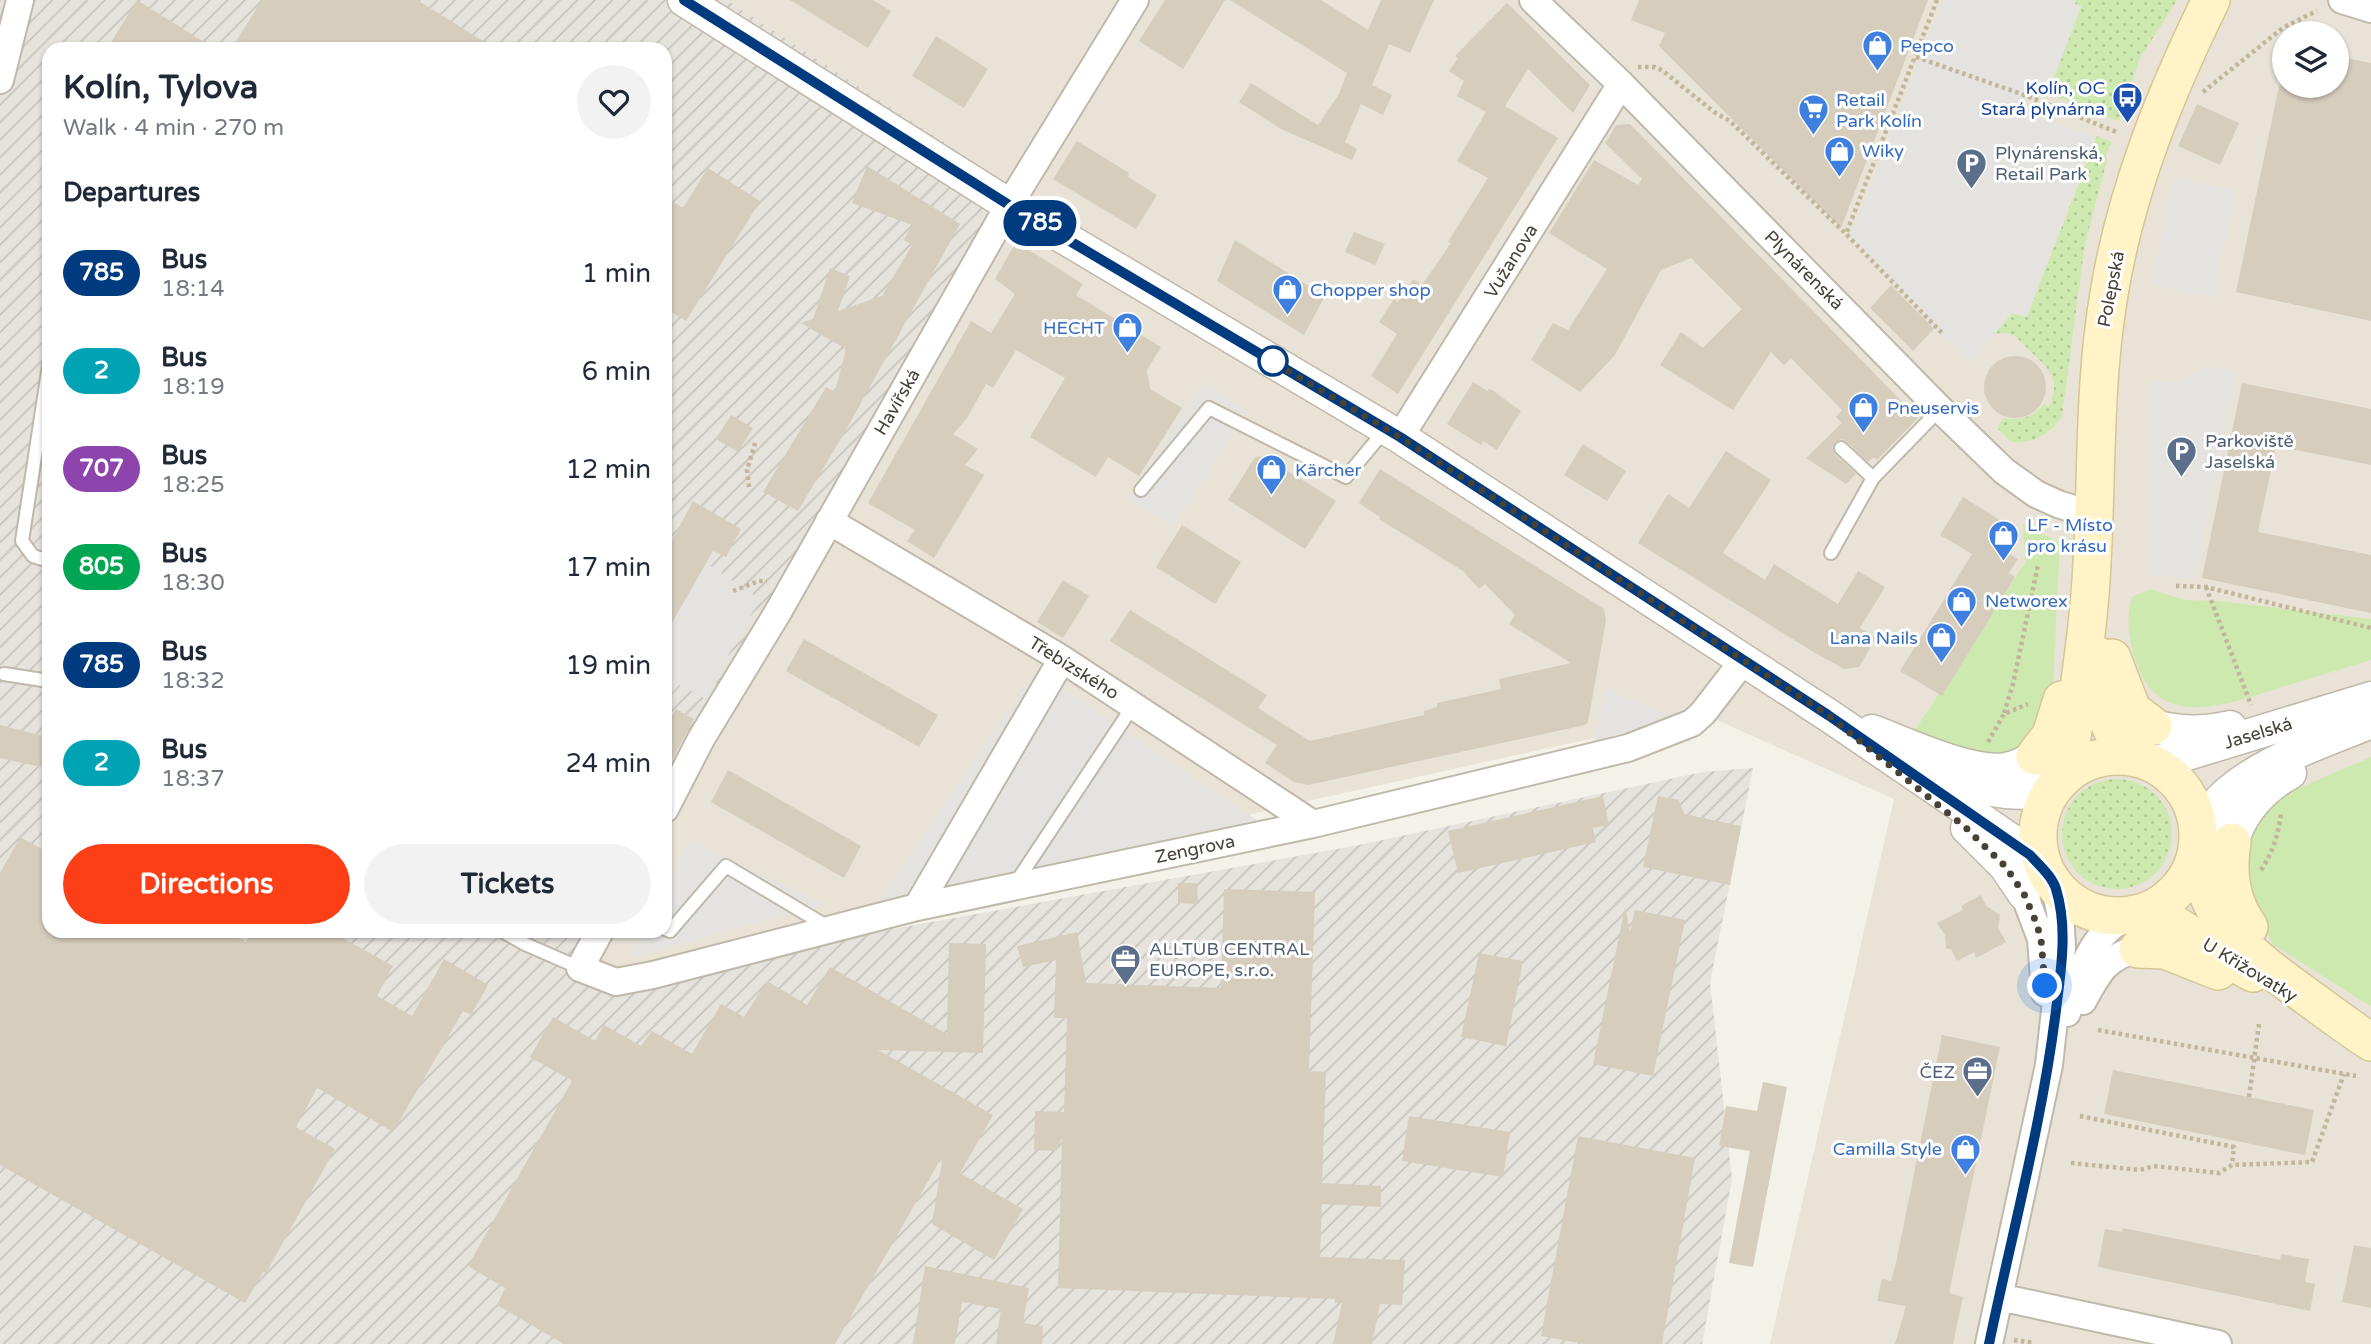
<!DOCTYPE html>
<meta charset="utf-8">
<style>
:root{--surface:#fff;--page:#f2f2f3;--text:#1f2937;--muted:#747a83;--accent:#fc3f16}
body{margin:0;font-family:"Varela Round",sans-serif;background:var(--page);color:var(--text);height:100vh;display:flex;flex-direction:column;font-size:26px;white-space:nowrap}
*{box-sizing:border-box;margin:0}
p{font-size:23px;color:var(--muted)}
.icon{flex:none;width:38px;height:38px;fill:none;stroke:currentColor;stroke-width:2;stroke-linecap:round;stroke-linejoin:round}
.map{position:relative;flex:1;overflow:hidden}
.panel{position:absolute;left:42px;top:42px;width:630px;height:896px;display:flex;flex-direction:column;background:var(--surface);border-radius:21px;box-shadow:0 2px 5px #0004}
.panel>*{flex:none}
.badge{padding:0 14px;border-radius:23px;font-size:24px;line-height:46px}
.fabs{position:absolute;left:2272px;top:21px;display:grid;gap:14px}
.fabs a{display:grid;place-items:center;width:77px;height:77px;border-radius:50%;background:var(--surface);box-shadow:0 2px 5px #0004;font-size:35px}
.you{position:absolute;width:35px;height:35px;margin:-18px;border:5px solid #fff;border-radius:50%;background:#1a73e8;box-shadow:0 0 0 10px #1a73e833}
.map>.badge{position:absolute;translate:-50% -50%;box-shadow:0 0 0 4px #fff}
h2{padding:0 21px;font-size:26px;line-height:63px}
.round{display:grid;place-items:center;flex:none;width:74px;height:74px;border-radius:37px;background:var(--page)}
.summary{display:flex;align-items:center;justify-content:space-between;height:119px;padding:0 21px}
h1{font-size:33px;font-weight:700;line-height:52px}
.action{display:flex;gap:14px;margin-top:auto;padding:14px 21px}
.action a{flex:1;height:80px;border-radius:42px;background:var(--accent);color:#fff;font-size:28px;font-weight:700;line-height:80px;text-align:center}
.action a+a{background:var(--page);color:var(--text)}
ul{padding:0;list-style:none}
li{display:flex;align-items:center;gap:21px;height:98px;padding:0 21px}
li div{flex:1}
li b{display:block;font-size:26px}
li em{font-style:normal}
li .badge{min-width:77px;font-weight:700;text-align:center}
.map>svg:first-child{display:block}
</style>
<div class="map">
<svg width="2371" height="1344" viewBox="0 0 2371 1344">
<defs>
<pattern id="industrial-furrows" width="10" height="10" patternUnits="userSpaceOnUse" patternTransform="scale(1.75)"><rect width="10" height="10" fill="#e6e2dc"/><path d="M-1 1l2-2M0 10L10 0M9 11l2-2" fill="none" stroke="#c7c3bd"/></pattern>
<pattern id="grass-dots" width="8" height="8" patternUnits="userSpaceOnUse" patternTransform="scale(1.75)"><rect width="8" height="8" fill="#cee9b0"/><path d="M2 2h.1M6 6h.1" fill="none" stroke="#b2c998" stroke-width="1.8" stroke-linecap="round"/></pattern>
</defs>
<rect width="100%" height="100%" fill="#f4f1e8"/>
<path fill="#e8e3d6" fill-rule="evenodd" d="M727,0H2371V1344H1770L1894,799L1703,714L1276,808L580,985L609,931H665V825L1006,183ZM2284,33H2336V86H2284Z"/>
<path fill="url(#industrial-furrows)" d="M0,0H727L1006,183L665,825V49H49V931H609L581,985L1354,846L1703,772L1753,768L1710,982L1732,1179L1702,1344H0Z"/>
<path fill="url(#grass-dots)" d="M2076,0H2177L2140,58L2118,121L2048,94L2081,7L2075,4Z
M2097,136L2112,142L2106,154L2107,160L2085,244L2062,416C2052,433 2032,445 2012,442L1997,428L2003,418C2021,421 2032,418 2044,404L2049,407C2063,376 2046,367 2027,348C2014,335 2014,331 1993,334L2012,313L2027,317Z
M2062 834a55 55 0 1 1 110 0a55 55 0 1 1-110 0Z"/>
<path fill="#cee9b0" d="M2023,524L2060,543L2052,705L2032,741L2010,752L1988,758L1961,752L1915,730L2025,563Z
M2150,589L2185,600L2219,601L2371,619V660C2340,669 2310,679 2279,688C2230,703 2160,732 2137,664C2129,642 2125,620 2132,597Z
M2371,757V1005L2370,1006L2274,945L2238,889L2239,849L2273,799Z"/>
<path fill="#e5e3e0" d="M1944,0H2076L2075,4L2081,6L2046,97L2027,91L2025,95L2024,107L2026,111L2095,137L2026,317L2012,313L1970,363L1850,238Z
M2174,178L2235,190L2213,297L2152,285Z
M2205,366L2235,372L2194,579L2150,575L2149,382L2182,381Z
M1204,381L1247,412L1174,526L1127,499Z
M706,563L760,599L713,682L722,686L711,702L679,685L665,701V635Z
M1035,671L1257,820L878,903Z
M1606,689L1666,714L1645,728L1591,742L1596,737Z
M690,841L825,904L630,958L643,931H665V889Z"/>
<path fill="#d6cdbd" d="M137,0L215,49H107Z
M262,0H417L496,49H231Z
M790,0H873L891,11L868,48Z
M1165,0H1225L1183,69L1139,41Z
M1230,0H1321L1368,30L1381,0H1434L1410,53L1389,44L1372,85L1392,95L1383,115L1361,104L1345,142L1357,149L1352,160L1281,129L1239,102L1251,83L1318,125L1339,94L1347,73Z
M1639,0H1928L1841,228L1659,46L1665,33L1631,20Z
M1507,3L1590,85L1573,113L1528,69L1505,106L1558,138L1398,394L1371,376L1397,334L1379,322L1394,299L1398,302L1413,279L1422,285L1451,243L1448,242L1488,178L1457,161L1486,112L1457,96L1464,81L1449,71L1458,58L1455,56Z
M936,36L988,69L964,108L912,76Z
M2336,56L2371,63V321L2236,292L2279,86H2336Z
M2197,104L2239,123L2220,165L2178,146Z
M1630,124L1918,418L1877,460L1874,457L1868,462L1846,441L1842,439L1835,442L1832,447L1835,454L1856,474L1846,484L1806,458L1842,423L1836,417L1842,410L1791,358L1784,365L1771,352L1733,410L1660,365L1681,332L1703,348L1742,309L1691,258L1661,270L1615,355L1580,392L1531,360L1553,323L1568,330L1607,269L1549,233L1594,160L1638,185L1642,179L1605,143L1616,125Z
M1077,141L1129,173L1128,177L1157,195L1136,229L1053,179Z
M867,166L960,224L846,430L798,511L763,492L826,387L835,392L846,349L801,323L813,319L830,268L850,276L838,311L882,296L912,245L904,240L912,225L852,203Z
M708,168L760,201L686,321L665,308V197L683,208Z
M1354,232L1385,244L1375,265L1345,252Z
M1235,240L1325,296L1304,335L1217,281Z
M1016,242L1083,284L1076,295L1161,347L1147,370L1150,389L1182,408L1139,476L1108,457L1096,477L1030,437L1065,378L1016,350L993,388L986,384L967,418L953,434L978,449L965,465L984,475L934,558L907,541L915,530L868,503L971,321L991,333L1015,294L995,279Z
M1891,285L1934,329L1913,351L1870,308Z
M1984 387a31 31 0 1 1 62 0a31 31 0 1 1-62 0Z
M1473,382L1488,391L1489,388L1521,411L1497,450L1483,441L1481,445L1447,424Z
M2242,383L2371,409V465L2276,446L2258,532L2371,555V613L2202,578Z
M731,415L753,428L738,452L716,439Z
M1583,444L1626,471L1607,501L1564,475Z
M1726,451L1771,480L1723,553L1765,580L1774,564L1838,604L1858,571L1885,587L1860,628L1876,638L1859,667L1844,669L1810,650L1638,543L1668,494L1689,508Z
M1264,456L1336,501L1305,549L1228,500L1255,457Z
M1380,469L1604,609L1606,620L1588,722L1585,725L1308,785L1294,782L1265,763L1277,745L1110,641L1130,610L1267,695L1258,708L1310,741L1424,715V711L1437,707V703L1501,689L1499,679L1571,663L1509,624L1515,615L1485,584L1479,589L1463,571L1379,519L1380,517L1359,503Z
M1963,497L2014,529L2001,549L2018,559L2009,573L2015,577L1942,696L1900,671L1972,554L1940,535Z
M693,501L741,529L726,557L713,551L665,635V554Z
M1182,525L1241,562L1215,604L1156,567Z
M1063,580L1089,596L1063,638L1037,622Z
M804,639L938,715L919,747L786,671Z
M676,709L694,719L665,773V728Z
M0,725L48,737L41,767L0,758Z
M728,770L861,846L844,878L711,802Z
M1603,796L1609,825L1593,828L1596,842L1458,873L1448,831Z
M1658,796L1679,800L1684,814L1741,826L1730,885L1643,867Z
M20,837L49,853V931H227L246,942L252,931H330L393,966L377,996L412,1016L444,959L488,985L471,1015L463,1011L393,1132L317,1088L296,1127L335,1149L266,1273L263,1272L245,1303L0,1165V873Z
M1178,883H1197L1198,904L1178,903Z
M1224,889L1315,892L1309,1071L1326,1072L1322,1183L1381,1186V1207L1322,1204L1320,1257L1405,1260L1402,1305L1380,1304L1372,1344H1333L1342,1303H1335V1299L1058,1288L1062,1139L1056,1151L1034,1150L1035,1111L1064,1112L1067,1018H1054L1056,960L1023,967L1017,946L1077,932L1086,983L1221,988Z
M1981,895L1986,906L2000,915L1998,927L2006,942L1976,958L1974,952L1957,961L1951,949H1946L1945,935L1937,923L1963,910L1961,906Z
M1625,907L1630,932L1635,910L1685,920L1653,1076L1593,1064Z
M949,943L986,944L983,1053L878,1050L993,1115L960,1173L1023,1209L994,1260L932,1224L943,1155L835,1344H564L497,1305L505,1288L468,1266L572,1081L530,1057L553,1017L595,1041L604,1025L641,1046L652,1031L692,1054L721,1004L744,1017L767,981L807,1005L830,967L947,1034Z
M1479,953L1523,961L1506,1046L1461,1037Z
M1942,1035L2000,1047L1949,1293L1963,1297L1953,1344H1895L1906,1306L1877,1301L1882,1279L1891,1281L1896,1263Z
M2113,1070L2314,1110L2305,1155L2104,1114Z
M1763,1082L1787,1087L1753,1267L1729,1263L1750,1151L1719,1146L1726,1106L1757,1111Z
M1409,1116L1510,1132L1503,1177L1402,1161Z
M1578,1136L1695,1158L1662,1344H1585L1541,1336Z
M2123,1228L2280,1260L2281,1254L2309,1259L2305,1282L2315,1284L2310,1311L2098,1267L2105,1229L2122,1232Z
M2354,1245L2371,1248V1308L2342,1302Z
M925,1266L1029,1288L1023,1323L1043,1326L1042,1344H996L1001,1309L962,1302L955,1344H913Z"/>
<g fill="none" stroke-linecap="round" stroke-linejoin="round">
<defs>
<path id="service" d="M49,365L22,541L33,556L49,561
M1841,448L1873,478L1940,409
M1141,490L1209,408L1346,477L1385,430
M1831,553L1873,478
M4,674L49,681
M1015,884L1133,706
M665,929L670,931L726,866L828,927
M502,931L525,944L580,968"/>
<path id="minor" d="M1533,0L1621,84L1940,409L2004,471L2036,494L2058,504L2093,515
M2342,0L2371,9
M0,80L20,0
M1400,437L1621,84
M829,521L1062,659L1313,824
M665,809L701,739L778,612L1009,205L1135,0
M2024,894L2041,939L2045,993
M917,907L1062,659
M600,931L580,968L616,982L653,975L917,907L1313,824L1628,748L1692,723L1703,713L1743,661
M2083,1001C2098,974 2105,957 2138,949
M2067,1013C2081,973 2090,930 2134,914
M1999,1297L2218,1344
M1989,1344L2049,1065L2062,947L2060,911L2054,884"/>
<path id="tertiary" d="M684,0L1009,205L1400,437L1828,715L1973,814L2021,847L2054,884
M2153,726C2180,733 2203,733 2230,727
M1872,731C1905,743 1971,775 2006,769C2016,767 2027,762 2035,756
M2143,760L2160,761L2174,758L2371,698
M1929,767C1963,785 2022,805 2058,783
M1967,828L2005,866L2024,894
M2232,842C2242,811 2261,789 2290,773
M2197,848C2201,836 2203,823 2210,812C2242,767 2321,743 2371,722"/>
<path id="secondary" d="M2097,655C2101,696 2102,739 2143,760
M2112,658L2132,710L2153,726
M2035,756L2051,735L2062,700
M2038 836a80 80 0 1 1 160 0a80 80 0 1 1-160 0Z
M2058,783L2066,770L2070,752C2077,700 2086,647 2090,594C2098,494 2092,393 2109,294C2126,190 2165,94 2211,0
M2232,842C2227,872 2230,901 2249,927
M2197,848C2202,921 2251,956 2305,995C2327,1011 2348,1027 2371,1042
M2134,914C2168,914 2183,930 2209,948C2223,957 2238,965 2253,973
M2138,949L2165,950L2218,971"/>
</defs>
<use href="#service" stroke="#c0b9aa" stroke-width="16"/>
<use href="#minor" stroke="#c0b9aa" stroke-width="30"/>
<use href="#tertiary" stroke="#c0b9aa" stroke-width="35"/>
<use href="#secondary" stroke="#d5c597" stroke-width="40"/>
<path stroke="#c2b59b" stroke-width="4.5" stroke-dasharray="3.5 3.5" stroke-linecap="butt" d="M1937,0L1846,234L1944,335
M1916,57L2027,96L2119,133
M1638,67H1655L1663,71L1714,112L1730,121L1846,234
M2203,92L2284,27L2317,11
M749,487L747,470L756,440
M2176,586L2206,587L2371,628
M2206,587L2251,705
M733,591L759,581H767
M2004,713L2013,684L2038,565
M1988,742L2004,714L2028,704
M2261,870C2273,852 2278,835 2281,814
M2098,1030L2356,1076
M2249,1097L2259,1024
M2080,1116L2234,1147L2232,1165
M2071,1163L2140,1170L2154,1166L2219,1173L2232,1165L2312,1162L2344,1074
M2014,1340L2034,1343"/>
<use href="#service" stroke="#fff" stroke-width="12"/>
<use href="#minor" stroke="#fff" stroke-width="26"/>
<use href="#tertiary" stroke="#fff" stroke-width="32"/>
<use href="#secondary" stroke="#fff3c7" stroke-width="37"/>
</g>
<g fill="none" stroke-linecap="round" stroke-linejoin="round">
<defs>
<path id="line" d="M684,0L1009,205L1400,437L1828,715L2030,855C2039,865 2052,876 2056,889C2068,928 2061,970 2056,1010C2042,1123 2012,1233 1989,1344"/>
</defs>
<use href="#line" stroke="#fff" stroke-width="16"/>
<use href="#line" stroke="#003b80" stroke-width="10"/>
<path stroke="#474136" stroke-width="7" stroke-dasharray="0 12.6" d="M1273,361L1270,360L1400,437L1828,715L1965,827L2005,866L2024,894L2036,922L2041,939L2045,986"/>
</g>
<defs>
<symbol id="shop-pin" viewBox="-11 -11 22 30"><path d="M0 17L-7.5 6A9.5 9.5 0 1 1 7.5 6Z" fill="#3f7fe0" stroke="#fff"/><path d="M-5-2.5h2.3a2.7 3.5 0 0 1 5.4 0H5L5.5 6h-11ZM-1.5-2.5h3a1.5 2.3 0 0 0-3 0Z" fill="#fff"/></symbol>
<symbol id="bus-pin" viewBox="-11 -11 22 30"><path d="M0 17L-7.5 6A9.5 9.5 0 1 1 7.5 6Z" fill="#1a4fb4" stroke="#fff"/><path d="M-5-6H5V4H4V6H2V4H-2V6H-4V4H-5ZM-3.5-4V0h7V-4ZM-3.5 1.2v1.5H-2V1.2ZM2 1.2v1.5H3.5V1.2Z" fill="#fff"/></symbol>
<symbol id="supermarket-pin" viewBox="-11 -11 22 30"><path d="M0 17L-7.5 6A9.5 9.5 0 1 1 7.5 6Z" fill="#3f7fe0" stroke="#fff"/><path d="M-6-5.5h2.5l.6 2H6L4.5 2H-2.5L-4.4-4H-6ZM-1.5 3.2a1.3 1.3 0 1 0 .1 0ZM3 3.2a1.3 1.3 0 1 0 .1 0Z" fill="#fff"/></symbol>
<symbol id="parking-pin" viewBox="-11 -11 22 30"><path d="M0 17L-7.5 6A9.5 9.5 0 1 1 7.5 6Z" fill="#5c6f8a" stroke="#fff"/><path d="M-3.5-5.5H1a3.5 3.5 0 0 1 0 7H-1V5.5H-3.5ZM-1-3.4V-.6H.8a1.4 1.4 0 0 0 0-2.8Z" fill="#fff"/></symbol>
<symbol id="office-pin" viewBox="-11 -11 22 30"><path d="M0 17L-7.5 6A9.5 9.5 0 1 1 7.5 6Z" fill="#5c6f8a" stroke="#fff"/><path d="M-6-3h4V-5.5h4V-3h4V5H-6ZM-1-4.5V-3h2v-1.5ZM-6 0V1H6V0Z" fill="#fff"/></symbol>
</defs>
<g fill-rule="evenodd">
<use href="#shop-pin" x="1860" y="28" width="35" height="47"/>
<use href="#bus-pin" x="2110" y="80" width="35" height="47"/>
<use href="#supermarket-pin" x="1796" y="92" width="35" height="47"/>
<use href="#shop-pin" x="1822" y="134" width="35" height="47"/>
<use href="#parking-pin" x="1954" y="146" width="35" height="47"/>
<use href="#shop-pin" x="1270" y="272" width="35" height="47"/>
<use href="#shop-pin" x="1110" y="310" width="35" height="47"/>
<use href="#shop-pin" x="1846" y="390" width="35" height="47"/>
<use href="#parking-pin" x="2164" y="434" width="35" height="47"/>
<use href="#shop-pin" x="1254" y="452" width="35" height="47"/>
<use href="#shop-pin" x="1986" y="518" width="35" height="47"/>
<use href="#shop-pin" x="1944" y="584" width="35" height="47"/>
<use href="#shop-pin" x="1924" y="620" width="35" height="47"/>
<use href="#office-pin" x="1108" y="942" width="35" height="47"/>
<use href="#office-pin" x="1960" y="1054" width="35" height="47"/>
<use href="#shop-pin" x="1948" y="1132" width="35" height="47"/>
</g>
<circle fill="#fff" stroke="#003b80" stroke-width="3.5" cx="1273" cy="361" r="14"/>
<g text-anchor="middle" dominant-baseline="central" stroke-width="6" stroke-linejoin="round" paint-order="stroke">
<g font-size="18" fill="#366cbe" stroke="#fff" text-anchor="start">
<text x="1900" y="46">Pepco</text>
<text x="1836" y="100">Retail<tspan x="1836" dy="21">Park Kolín</tspan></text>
<text x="1862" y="151">Wiky</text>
<text x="1310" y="290">Chopper shop</text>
<text x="1105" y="328" text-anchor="end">HECHT</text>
<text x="1887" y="408">Pneuservis</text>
<text x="1295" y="470">Kärcher</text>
<text x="2027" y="525">LF - Místo<tspan x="2027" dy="21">pro krásu</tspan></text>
<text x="1985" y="601">Networex</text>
<text x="1918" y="638" text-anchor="end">Lana Nails</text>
<text x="1942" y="1149" text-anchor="end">Camilla Style</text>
</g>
<g font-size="18" fill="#164399" stroke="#fff" text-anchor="end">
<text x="2105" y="88">Kolín, OC<tspan x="2105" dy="21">Stará plynárna</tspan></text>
</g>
<g font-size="18" fill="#4e5e75" stroke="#fff" text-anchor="start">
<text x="1995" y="153">Plynárenská,<tspan x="1995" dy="21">Retail Park</tspan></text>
<text x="2205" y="441">Parkoviště<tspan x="2205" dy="21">Jaselská</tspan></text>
<text x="1149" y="949">ALLTUB CENTRAL<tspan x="1149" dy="21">EUROPE, s.r.o.</tspan></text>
<text x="1955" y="1072" text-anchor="end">ČEZ</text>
</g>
<g font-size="18" fill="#474136" stroke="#fff">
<text transform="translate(1511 261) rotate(-58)">Vužanova</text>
<text transform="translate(1804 270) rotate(45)">Plynárenská</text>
<text transform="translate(2111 289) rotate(-79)">Polepská</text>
<text transform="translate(897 402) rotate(-60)">Havířská</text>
<text transform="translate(1074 668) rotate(32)">Třebízského</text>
<text transform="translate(2258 733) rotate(-17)">Jaselská</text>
<text transform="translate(1195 849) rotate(-12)">Zengrova</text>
<text transform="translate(2250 970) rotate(31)">U Křižovatky</text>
</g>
</g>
</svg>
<div class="fabs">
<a><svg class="icon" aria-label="layers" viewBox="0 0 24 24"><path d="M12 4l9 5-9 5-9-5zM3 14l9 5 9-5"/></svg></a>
</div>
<div class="you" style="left:2045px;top:986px"></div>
<b class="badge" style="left:1040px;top:223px;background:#003b80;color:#fff">785</b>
<section class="panel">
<div class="summary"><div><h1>Kolín, Tylova</h1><p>Walk · 4 min · 270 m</p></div><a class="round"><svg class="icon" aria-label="heart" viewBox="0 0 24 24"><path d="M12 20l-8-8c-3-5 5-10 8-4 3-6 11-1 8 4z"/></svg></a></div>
<h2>Departures</h2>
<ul>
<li><span class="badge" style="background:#003b80;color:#fff">785</span><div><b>Bus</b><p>18:14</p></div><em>1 min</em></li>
<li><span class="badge" style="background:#00a3b4;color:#fff">2</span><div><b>Bus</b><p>18:19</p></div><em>6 min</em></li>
<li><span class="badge" style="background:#8e44ad;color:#fff">707</span><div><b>Bus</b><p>18:25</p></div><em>12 min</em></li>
<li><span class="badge" style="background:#00a651;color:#fff">805</span><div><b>Bus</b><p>18:30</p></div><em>17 min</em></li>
<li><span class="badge" style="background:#003b80;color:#fff">785</span><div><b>Bus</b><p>18:32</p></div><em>19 min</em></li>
<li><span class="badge" style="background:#00a3b4;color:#fff">2</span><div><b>Bus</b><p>18:37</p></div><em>24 min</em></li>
</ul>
<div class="action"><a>Directions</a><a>Tickets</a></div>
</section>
</div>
